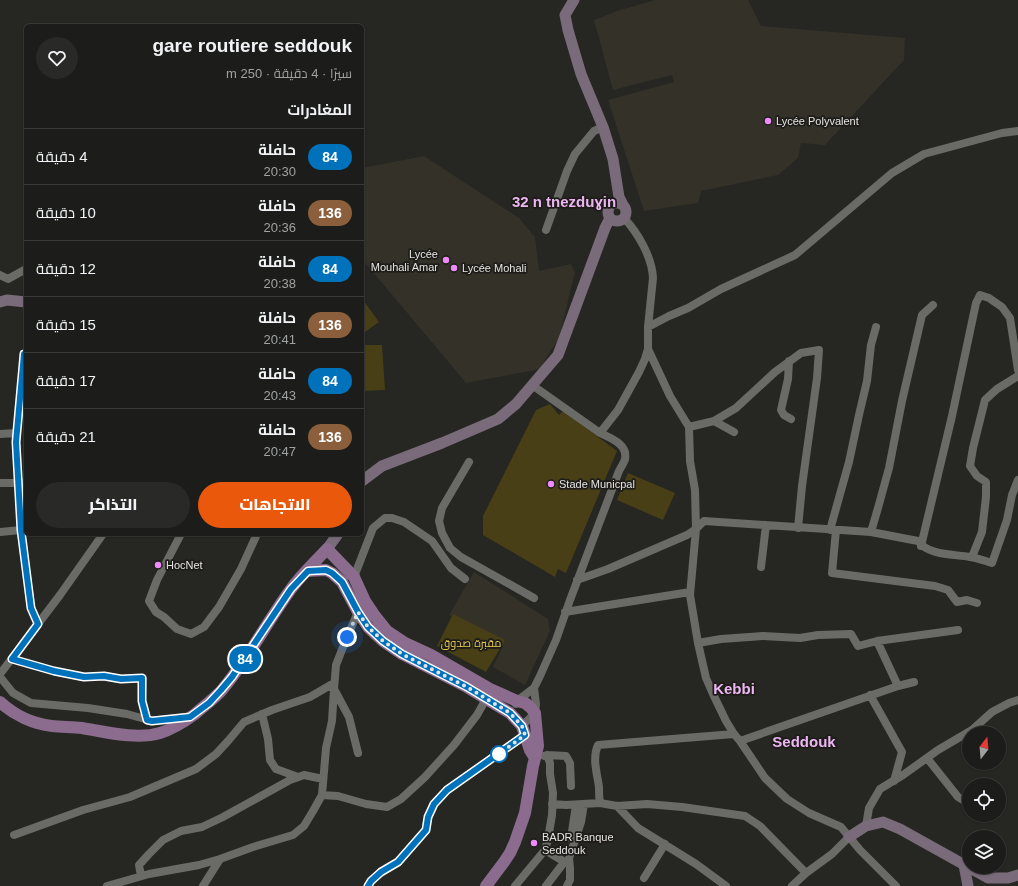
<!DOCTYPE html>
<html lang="ar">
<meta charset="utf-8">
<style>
:root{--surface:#1c1c1a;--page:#292927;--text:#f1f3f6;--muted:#a0a1a2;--line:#3a3a39;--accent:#ea580c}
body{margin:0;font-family:Helvetica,Cairo,sans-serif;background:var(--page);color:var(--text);direction:rtl;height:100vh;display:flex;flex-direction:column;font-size:15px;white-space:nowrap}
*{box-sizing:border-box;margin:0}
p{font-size:13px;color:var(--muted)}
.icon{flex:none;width:22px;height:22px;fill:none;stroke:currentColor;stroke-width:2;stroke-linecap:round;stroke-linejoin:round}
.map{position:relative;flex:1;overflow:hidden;direction:ltr}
.panel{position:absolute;left:24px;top:24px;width:340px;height:512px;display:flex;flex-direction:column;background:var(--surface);border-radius:6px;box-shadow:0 1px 3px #0004,0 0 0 1px var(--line);direction:rtl}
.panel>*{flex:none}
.badge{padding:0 8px;border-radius:13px;font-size:14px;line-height:26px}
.needle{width:26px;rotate:16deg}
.buttons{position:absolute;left:962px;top:726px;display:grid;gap:8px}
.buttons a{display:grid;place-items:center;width:44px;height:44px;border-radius:50%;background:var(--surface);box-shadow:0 1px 3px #0004,0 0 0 1px var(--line);font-size:20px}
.you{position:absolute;width:20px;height:20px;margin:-10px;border:3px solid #fff;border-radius:50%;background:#1a73e8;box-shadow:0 0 0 6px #1a73e833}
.map>.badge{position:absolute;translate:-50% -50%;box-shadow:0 0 0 2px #fff}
h2{padding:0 12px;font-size:15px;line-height:36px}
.round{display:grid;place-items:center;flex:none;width:42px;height:42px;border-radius:21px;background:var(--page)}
.overview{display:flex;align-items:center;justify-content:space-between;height:68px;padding:0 12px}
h1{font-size:19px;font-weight:800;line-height:30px}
.button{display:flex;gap:8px;margin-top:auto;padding:8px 12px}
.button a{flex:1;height:46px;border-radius:24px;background:var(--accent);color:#fff;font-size:16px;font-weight:800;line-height:46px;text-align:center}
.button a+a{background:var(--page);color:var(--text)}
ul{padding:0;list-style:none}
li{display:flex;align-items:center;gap:12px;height:56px;padding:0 12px;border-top:1px solid var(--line)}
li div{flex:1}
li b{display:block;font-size:15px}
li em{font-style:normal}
li .badge{min-width:44px;font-weight:700;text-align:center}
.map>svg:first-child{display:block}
</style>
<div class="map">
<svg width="1018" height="886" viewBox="0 0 1018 886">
<rect width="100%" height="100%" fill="#262622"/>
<path fill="#333128" d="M655,0H748L761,26L905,38L904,60L825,145L801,143L798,158L778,175L701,191L698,203L644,211L608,100L674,82L672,75L613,90L594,20L617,11Z
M424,156L519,218L535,237L539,271L571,264L575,272L559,339L551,350L540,369L466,383L362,259V168Z
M474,572L548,619L550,631L525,685L493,667L503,646L495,643L449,615Z"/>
<path fill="#483f16" d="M362,300H363L379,322L362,334Z
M362,345H382L385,390L362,391Z
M550,404L559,415L563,411L617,451L566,573L558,569L555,577L483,535V516L536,410Z
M628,473L675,493L663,520L617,500Z
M453,614L505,640L486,672L437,646Z"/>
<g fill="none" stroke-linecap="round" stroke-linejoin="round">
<path stroke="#6a6a66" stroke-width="8" d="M546,230L567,171L575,154L594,131L603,127
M0,275L8,279L26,269
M648,327L669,316L688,308L721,289L795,255L892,173L924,154L1002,133L1018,131
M648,349L670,396L689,427L690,461L695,490L696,529L690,595L698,643L706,678L713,694L726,721L734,734L740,741L765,778L787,799L809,813L841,827L860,850L896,886
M26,354H24L16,442L21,530L31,608L38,624
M789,361L788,379L781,410L784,415L791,419
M532,385L600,433
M714,421L734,432
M689,427L714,421L736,408L775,372L801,353L819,350L817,378L802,486L798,528
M0,434L17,433
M469,462L442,508L439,521L442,533L450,548L461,557L534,598
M0,483H26
M830,530L849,462L859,415L867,381L871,345L876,327
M836,530L832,573L935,586L948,590L957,602L967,600L977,603
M0,532L21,530
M871,532L878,508L889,468L902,401L922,315L933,305
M181,534L157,580L149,601L156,612L164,617L177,629L191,634L204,627L219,607L241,569L257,534
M921,546L952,416L976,303L980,295L989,298L1002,307L1010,318L1018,370
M972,557L982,532L986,497V482L977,476L970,466L973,448L985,400L997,389L1018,376
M761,567L766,525
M354,577L373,528L385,518H392L404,522L432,541L451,568L465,579
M577,580L608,569L687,535L696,529L704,521L871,532L918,541C929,556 954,554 970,557C978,558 985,561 992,563L1007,520L1012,495L1018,480
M565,612L690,592
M877,641L898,686L914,682
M698,643L721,639L763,636L800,638L818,635L851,634L858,646L877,641L958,630
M12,659L54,671L83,677L104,676L121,679L143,678L142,701L147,720
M0,674L60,595L103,534
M0,677L13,693L31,703L88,708L127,714L152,721L188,717
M334,689L349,717L358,753
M870,695L902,752L894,781
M516,704L517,701L534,688L540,676L556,640L570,600L619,471C621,467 624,463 625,459C628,444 610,438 600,433L618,410L639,372L645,359L648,349V327L653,278C652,257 638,233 624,218
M262,714L268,739L270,760L276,769L298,777
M522,726L535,713L536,704L534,688
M740,741L898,686
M544,756L547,755L566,756L570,763L571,786
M927,758L958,797L969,804
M322,795L338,796L366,804L387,807L401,799L425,777L454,745L477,715L486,699
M600,803C599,798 599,792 599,787C597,773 592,758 598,745L734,734
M552,804L566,805L600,803L617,806L647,804L682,807L745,816L760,826L806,873L832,854L849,837
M617,806L638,828L696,864L726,886
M866,826L869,808L880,789L903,775L938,750L972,730L992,712L1009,703L1018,700
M14,835L83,810L130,797L196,769L216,754L228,741L244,722L272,710L310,697L334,683
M571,838L576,805
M545,850L563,861L562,865L546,886
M141,876L139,865L149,854L163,840L181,831L202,827L223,817L290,780L304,775L323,779
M644,878L665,844
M107,886L149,874L199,865L220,859
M203,886L220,859L253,847L293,835L304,826L313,811L322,795L326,748L332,721L334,689L336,665L347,637L358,612
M368,886L371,881L381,872L398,862L426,830L428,817L434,804L447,790L525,735
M515,886L545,850L548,839L552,815L553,793L550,774V763L547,755
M567,886L570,880V868L569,858L581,822L584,804
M792,886L806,873"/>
<path stroke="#7a6b7a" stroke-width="11" d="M574,0L565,15L568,30L581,74L603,127L613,159L619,197L623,205
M608 212a9 9 0 1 1 18 0a9 9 0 1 1-18 0Z
M0,302L7,300L26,302
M362,481L382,466L442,443L498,419L516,404L558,355L605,228L610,218
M327,549L338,534
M849,837L866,826L883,822L900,829L988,878H1008L1018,875
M964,865L968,886"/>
<path stroke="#8b6b8e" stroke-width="12" d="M307,571L326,570L332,573L342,582L358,612L368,627L383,641L402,654L467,687L510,713L522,726L530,750L535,758
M0,702C14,715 33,724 52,726C62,727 72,727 82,728C106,732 137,740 160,733C173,729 184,722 195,714C204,706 214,699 222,690C248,659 267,622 291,589C301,575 315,562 327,549L354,577L365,601L375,616L387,631L405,643L431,655L490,689L517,701L525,703L530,707L535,713L538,746L533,766L525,813L515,842L510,853L504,862L486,886"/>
</g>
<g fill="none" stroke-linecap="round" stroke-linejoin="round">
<defs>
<path id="line" d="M26,354H24L16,442L21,530L31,608L38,624L12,659L54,671L84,677L104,676L121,679L142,678V701L147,720L152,721L190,717L209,703L221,690L232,677L291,589L308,571L326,570L332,573L342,582L358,612L368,627L383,641L402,654L467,687L510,713L522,726L525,735L447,790L434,804L428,817L426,830L398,862L381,872L371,881L368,886"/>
</defs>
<use href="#line" stroke="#fff" stroke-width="9"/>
<use href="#line" stroke="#0072bc" stroke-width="6"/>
<path stroke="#e5e4e2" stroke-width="4" stroke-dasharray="0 7.2" d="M347,637L358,612L368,627L383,641L402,654L467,687L510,713L522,726L525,735L495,757L499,754"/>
</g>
<g fill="#ed8cf9" stroke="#1d1c19" stroke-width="1.5">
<circle cx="768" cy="121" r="4"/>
<circle cx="446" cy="260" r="4"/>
<circle cx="454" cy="268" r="4"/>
<circle cx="551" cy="484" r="4"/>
<circle cx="158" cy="565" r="4"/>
<circle cx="534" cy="843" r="4"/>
</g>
<circle fill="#fff" stroke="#0072bc" stroke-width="2" cx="499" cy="754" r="8"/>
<g text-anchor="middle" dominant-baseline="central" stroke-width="3.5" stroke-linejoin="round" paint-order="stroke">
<g font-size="11" fill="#e5e4e2" stroke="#1d1c19" text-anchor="start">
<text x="776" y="121">Lycée Polyvalent</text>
<text x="438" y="254" text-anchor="end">Lycée<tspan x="438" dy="13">Mouhali Amar</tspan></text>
<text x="462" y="268">Lycée Mohali</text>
<text x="559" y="484">Stade Municpal</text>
<text x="166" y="565">HocNet</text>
<text x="542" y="837">BADR Banque<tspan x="542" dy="13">Seddouk</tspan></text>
</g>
<g font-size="11" fill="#e5cc53" stroke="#1d1c19">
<text x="471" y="643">مقبرة صدوق</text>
</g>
<g font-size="15" font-weight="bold" fill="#ecb6f2" stroke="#1d1c19">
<text x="564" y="201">32 n tnezduɣin</text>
<text x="734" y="688">Kebbi</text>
<text x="804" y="741">Seddouk</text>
</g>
</g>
</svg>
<div class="buttons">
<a><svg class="needle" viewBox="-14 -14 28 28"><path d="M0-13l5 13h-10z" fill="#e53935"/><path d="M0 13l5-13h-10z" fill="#a0a1a2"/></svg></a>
<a><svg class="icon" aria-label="locate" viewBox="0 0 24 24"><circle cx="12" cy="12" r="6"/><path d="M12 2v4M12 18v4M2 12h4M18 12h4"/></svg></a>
<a><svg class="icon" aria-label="layers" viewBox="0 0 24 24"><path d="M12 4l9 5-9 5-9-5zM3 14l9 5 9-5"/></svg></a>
</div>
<div class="you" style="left:347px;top:637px"></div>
<b class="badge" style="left:245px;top:659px;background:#0072bc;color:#fff">84</b>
<section class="panel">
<div class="overview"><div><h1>gare routiere seddouk</h1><p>سيرًا · 4 دقيقة · 250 m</p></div><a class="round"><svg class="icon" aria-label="heart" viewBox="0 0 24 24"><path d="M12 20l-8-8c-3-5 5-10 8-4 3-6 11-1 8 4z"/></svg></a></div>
<h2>المغادرات</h2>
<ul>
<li><span class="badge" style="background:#0072bc;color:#fff">84</span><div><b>حافلة</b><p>20:30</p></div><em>4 دقيقة</em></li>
<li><span class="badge" style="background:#8b5e3c;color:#fff">136</span><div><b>حافلة</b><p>20:36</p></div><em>10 دقيقة</em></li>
<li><span class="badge" style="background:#0072bc;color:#fff">84</span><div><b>حافلة</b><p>20:38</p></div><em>12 دقيقة</em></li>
<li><span class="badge" style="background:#8b5e3c;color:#fff">136</span><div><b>حافلة</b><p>20:41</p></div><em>15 دقيقة</em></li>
<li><span class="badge" style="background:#0072bc;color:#fff">84</span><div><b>حافلة</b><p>20:43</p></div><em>17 دقيقة</em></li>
<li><span class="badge" style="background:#8b5e3c;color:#fff">136</span><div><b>حافلة</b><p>20:47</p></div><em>21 دقيقة</em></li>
</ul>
<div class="button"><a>الاتجاهات</a><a>التذاكر</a></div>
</section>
</div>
